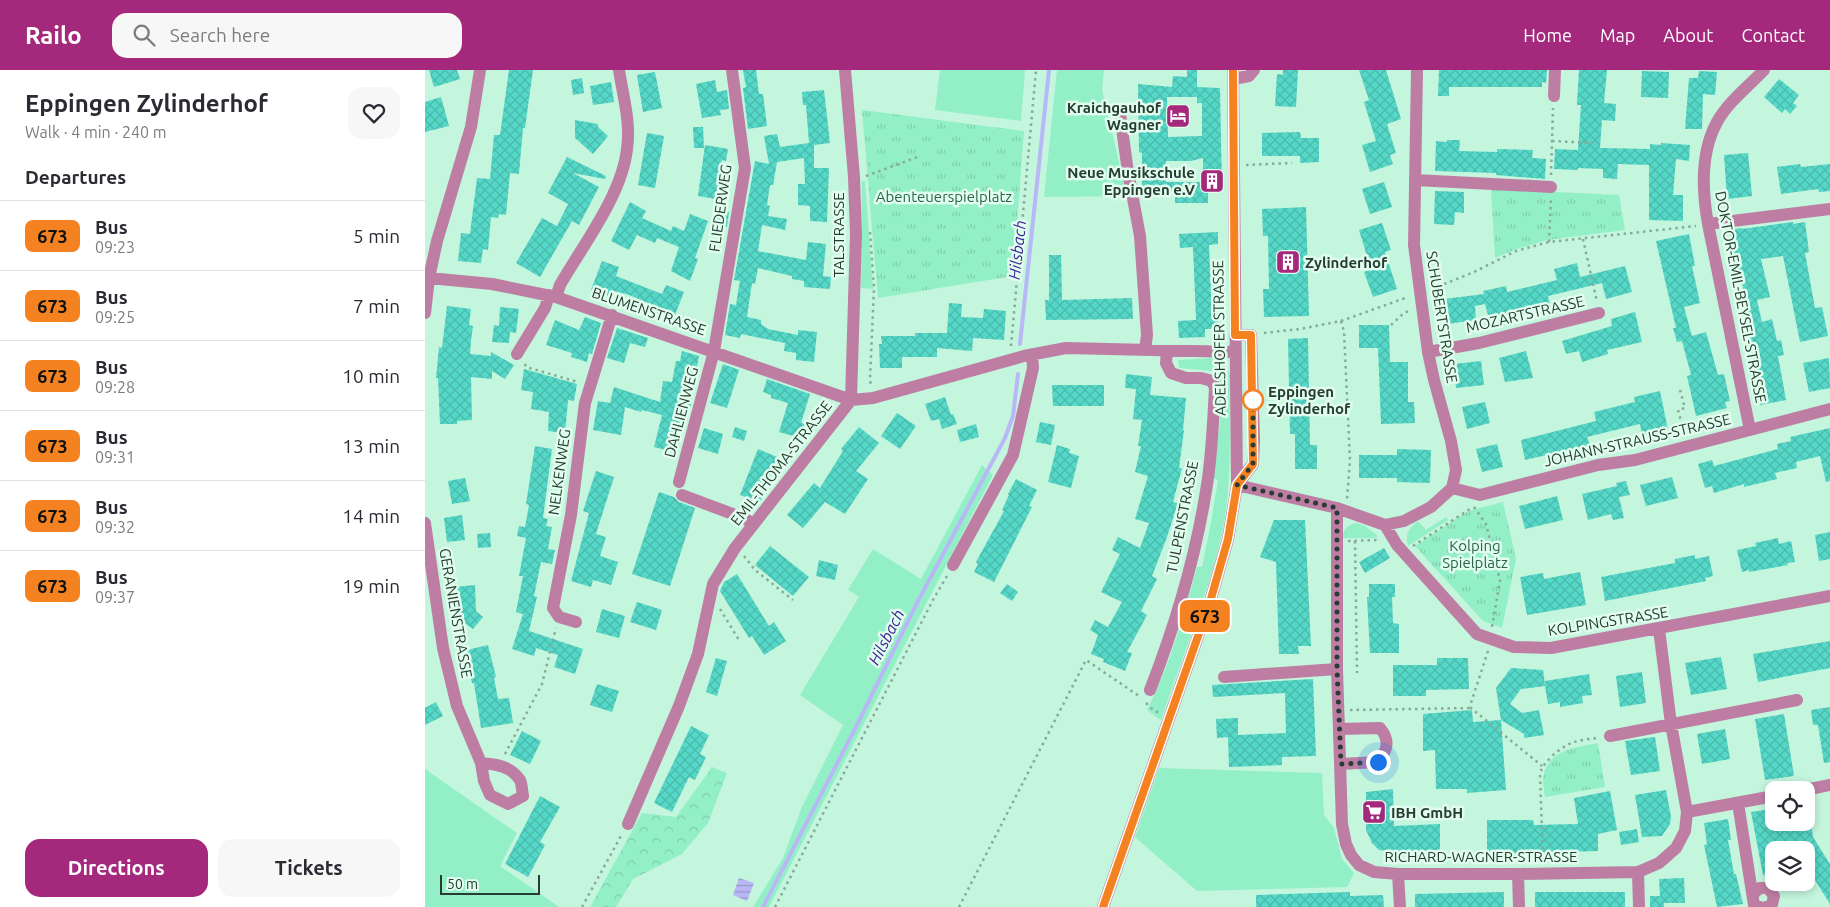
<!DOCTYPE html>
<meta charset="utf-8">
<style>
:root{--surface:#fff;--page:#f7f7f7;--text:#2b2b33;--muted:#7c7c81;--line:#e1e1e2;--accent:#a4287c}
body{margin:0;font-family:Ubuntu,sans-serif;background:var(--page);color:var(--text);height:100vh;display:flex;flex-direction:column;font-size:19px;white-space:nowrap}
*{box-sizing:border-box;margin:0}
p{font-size:16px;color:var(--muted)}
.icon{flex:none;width:28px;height:28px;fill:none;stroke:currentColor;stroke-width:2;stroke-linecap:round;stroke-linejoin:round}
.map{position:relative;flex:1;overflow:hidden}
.side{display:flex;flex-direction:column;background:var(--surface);width:425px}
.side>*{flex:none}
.badge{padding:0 10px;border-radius:8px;font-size:18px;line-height:32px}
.buttons{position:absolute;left:1340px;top:711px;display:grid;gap:10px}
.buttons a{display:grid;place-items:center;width:50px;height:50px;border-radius:10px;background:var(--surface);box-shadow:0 2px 8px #0003;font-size:25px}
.scale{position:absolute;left:15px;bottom:12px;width:100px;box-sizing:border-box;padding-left:5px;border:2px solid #283c33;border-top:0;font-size:14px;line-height:18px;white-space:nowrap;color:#283c33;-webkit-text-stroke:4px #e0fdee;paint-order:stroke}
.you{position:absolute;width:25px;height:25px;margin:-12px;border:4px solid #fff;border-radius:50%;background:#1a73e8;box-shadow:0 0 0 8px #1a73e833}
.map>.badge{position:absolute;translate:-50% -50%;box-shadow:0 0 0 2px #fff}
h2{padding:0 25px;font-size:19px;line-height:45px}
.round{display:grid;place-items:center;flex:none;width:52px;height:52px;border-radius:15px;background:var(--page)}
.summary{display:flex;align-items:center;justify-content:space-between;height:85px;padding:0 25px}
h1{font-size:24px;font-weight:700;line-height:38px}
.button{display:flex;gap:10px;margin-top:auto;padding:10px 25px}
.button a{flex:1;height:58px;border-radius:15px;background:var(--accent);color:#fff;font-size:20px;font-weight:700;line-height:58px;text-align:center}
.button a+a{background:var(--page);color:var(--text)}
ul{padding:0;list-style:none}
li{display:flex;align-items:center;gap:15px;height:70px;padding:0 25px;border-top:1px solid var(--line)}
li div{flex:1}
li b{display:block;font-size:19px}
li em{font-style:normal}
li .badge{min-width:55px;font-weight:700;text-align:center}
header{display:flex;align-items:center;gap:30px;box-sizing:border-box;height:70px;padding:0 25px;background:var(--accent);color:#fff}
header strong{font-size:24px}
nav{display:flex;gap:28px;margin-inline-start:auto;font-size:18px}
.search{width:350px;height:45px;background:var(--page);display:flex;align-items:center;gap:12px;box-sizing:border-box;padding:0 18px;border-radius:15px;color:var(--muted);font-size:19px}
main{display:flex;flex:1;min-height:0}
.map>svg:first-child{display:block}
</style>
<header>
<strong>Railo</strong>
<div class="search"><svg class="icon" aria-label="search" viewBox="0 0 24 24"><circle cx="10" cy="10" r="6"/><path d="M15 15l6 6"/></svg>Search here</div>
<nav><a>Home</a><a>Map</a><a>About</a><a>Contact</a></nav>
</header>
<main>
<section class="side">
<div class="summary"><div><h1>Eppingen Zylinderhof</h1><p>Walk · 4 min · 240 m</p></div><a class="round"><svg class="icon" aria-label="heart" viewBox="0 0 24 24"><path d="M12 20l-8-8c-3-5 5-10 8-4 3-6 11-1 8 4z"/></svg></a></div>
<h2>Departures</h2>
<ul>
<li><span class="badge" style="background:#f58220;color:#111">673</span><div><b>Bus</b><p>09:23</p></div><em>5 min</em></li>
<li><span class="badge" style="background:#f58220;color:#111">673</span><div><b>Bus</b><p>09:25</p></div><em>7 min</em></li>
<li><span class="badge" style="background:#f58220;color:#111">673</span><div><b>Bus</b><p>09:28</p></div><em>10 min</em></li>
<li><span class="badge" style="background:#f58220;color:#111">673</span><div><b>Bus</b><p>09:31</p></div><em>13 min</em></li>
<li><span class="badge" style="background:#f58220;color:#111">673</span><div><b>Bus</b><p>09:32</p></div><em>14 min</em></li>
<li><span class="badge" style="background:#f58220;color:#111">673</span><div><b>Bus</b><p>09:37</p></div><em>19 min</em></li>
</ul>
<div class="button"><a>Directions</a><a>Tickets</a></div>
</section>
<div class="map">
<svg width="1405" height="837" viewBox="0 0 1405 837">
<defs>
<pattern id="forest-crowns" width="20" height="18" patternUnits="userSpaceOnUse" patternTransform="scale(1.25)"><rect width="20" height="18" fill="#93f0c6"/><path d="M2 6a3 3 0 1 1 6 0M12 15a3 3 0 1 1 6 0" fill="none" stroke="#7fcfab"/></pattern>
<pattern id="park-tufts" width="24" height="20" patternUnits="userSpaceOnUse" patternTransform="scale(1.25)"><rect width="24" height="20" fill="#93f0c6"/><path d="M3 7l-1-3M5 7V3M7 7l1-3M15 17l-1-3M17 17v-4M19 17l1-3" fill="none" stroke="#7fcfab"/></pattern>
<pattern id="water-rules" width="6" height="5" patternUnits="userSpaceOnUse" patternTransform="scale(1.25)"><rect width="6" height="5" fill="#b8b8f6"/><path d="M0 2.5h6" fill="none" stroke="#9697c8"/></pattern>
<pattern id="building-cross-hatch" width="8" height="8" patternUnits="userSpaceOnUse" patternTransform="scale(1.25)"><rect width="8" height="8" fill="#55d8c8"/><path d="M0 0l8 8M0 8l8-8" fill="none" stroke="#4abaac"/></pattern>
</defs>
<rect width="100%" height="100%" fill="#c4f5dd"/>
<path fill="#93f0c6" d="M515,0H600L596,51L510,40Z
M632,0H679L677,20L702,126L619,127Z
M437,111H440L448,219L436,218Z
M788,288L798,292L805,304C804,358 808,415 796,468C781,530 756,590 736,650L722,640C745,595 759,545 772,497H777L786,453L793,410L788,408L795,353L796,314L788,301L754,298L753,290Z
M557,395L568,405L344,837H328L358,788L376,739L418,655L375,625L434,527L423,520L448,479L496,509Z
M1021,447L1023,450L983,476C980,464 983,459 993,451L1001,460Z
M931,453L940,456L953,466L951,468H917C919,459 922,455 931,453Z
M734,698L897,703L899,745L909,758L917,789L929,803L922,817L772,821L710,767Z
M0,699L92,763L75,796L134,837H0Z"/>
<path fill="url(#forest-crowns)" d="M287,697L302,703L283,753L257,784L208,809L191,837H165L217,743L251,747Z"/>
<path fill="url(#park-tufts)" d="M437,40L599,61L588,206L453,228Z
M1066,119L1194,125L1200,160L1122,170L1089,180L1070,188Z
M1078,432L1091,489L1077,558L1058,551L990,476L1043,441Z
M1173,673L1180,717L1120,727C1119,720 1117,710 1119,703C1126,679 1153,677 1173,673Z"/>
<path fill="url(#water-rules)" d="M314,808L329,813L322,831L308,825Z"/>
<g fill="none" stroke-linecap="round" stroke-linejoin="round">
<path stroke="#b8b8f6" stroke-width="4" d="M595,274L624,0
M338,837L433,653L493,531L580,368L588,346L593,304"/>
</g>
<path fill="url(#building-cross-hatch)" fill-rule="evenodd" d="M4,0H32L35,9L9,17Z
M84,0H108L100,58H98L94,104L85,103L81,145L74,144L73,148L66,147L63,180L58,179L56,193L33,191L36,163L45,164L52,108L65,109L69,65H75Z
M318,0H331L334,24H338L342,56L323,59L318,18L321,17Z
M762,0H772V17L795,18L797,121H783V133H750V122H717V83L714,82L713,14L747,17L748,6L762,7ZM742,27H772V33H777V66L743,67ZM778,88V112H741V91H766Z
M858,0H873L871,37L850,36L852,4L858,5Z
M934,0H961L976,49L962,54L971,83L965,85L968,94L945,102L937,75L951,71L939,32L944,30Z
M1014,0H1122L1121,13L1117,12V17H1024V26H1013Z
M1154,0H1182L1179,33L1191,34L1190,51L1177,50L1175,78L1225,79V74L1236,75V73L1265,75L1264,91L1251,89L1248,125H1258V151L1224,150V95L1193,94L1192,109L1178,108V99L1153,98V100L1129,99L1130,79L1153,80L1156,35H1152Z
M1217,1L1244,2L1243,28L1216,27Z
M1274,1L1292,2L1290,25L1278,24L1277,59H1260L1264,8H1273Z
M230,2L237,38L218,42L212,5Z
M157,8L159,23L148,25L146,10Z
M1354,9L1374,25L1368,33L1372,36L1365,44L1360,39L1357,43L1339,27Z
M290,10L292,22L302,20L304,39L295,40L296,45L277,48L271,14Z
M186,12L189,32L168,35L165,16Z
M399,20L405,73L389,75V98H404L402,152L385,151V136L373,135V114H380L379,88L352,92L348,115H345L342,135L345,136L343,146L362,149L360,160L337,155L333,181L381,190L383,172L401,174L398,206L406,207L405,219L379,217V211L367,209V206L333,198L330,214L327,213L322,247L336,250V254L343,259L373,265V260L392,262L389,292L371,290V283L359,281L360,273L316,264L315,268L300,265L305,234L311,235L313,222L315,211L309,210L330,91L344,94L339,66L352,64L355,77L384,73L381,35H378L377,22Z
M16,27L24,56L0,62V32Z
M150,50L173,54V57L183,66L168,84L150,68Z
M268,57H278L279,78H269Z
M875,62L876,68H894V92L875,93V86H837V63Z
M222,63L239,66L230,118L213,115Z
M1022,70H1035L1034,81L1072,82V79L1108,80L1107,88L1121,89L1120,109L1071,105V103L1010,101L1011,71L1022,72Z
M280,75L303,79L301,91L297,90L291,129L273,126Z
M1323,83L1327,126L1302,129L1299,85Z
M142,87L181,106L180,109L148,103L174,117L154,155L147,151L115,207L91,193L117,148L132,156L143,134L123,123Z
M1375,94L1376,97L1405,94V121L1394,122L1393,119L1356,124L1352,97Z
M959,112L967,137L945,144L937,119Z
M1010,121L1039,122V143L1030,142L1029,155L1009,154Z
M205,132L221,141L217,148L246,161L248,156L259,161L265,144L283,151L270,188L273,189L265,211L246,201L254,177L232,168L230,173L212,165L204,180L186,171Z
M881,137L884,246L839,247L838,219H844L843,166H838L837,139Z
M293,140L304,142L302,157L290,155Z
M1368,152V154L1380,152L1384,182L1380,183L1390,238L1397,237L1403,266L1375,272L1358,186L1336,189L1345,227L1332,230L1337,252L1347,249L1352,271L1356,270L1359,285L1353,286L1361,330L1335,335L1327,292H1329L1320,257L1322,256L1321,251L1326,250L1312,192H1310L1304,160L1317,158V159Z
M957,153L966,180L960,182L972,219L948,227L939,202L946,199L934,160Z
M793,162V174L784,175L787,247L793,246L794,259H780V267L754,268L753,251L771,250L768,177L755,178L754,164Z
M1264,164L1270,196H1267L1275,233L1259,237L1267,266L1281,262L1293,305L1299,304L1305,331L1300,332L1302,338L1271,346L1262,306L1266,305L1257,271L1252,272L1248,258H1251L1231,171Z
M624,185H636L637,230L707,228L708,249L621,250L620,230H624Z
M177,191L194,197L191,206L237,224L241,215L259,222L248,250L230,243L233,237L204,225L186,220L183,226L166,220Z
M1152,193L1155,207L1200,196L1207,222L1181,229L1177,213L1123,226L1125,235L1064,249L1060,234L1050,236L1051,250L1022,254L1019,229L1059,224L1058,221L1081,216L1082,222L1132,210L1129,199Z
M524,233L537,234L536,247L558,248L559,239L581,241L579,270L548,268L547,281L512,278V287H477V298H455L454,274H457L456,266H490V263H522Z
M22,236L46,239L44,255L48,256L46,270H45H46L45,284L66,286V282L89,295L80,309L67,301V309L46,307L47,350L32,351V354H15L13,308H11L14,277L17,278Z
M75,237L94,239L91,263L85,262L84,273L67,272L69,255L74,256Z
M1210,242L1217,272L1182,280L1183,284L1157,292L1154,281L1141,284L1137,271L1187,256L1186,249Z
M160,247L176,253L167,284L164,283L162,292L146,287L147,283L121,275L130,250L154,260Z
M934,255H964L965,292H983V332H989L990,353L956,354L953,278H934Z
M192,258L223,268L220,277L205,273L199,293L182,288Z
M883,268L885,375H892V399H870V364H865L863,269Z
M257,281L274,286L272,297L269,296L267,308L264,324L268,325L265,338L259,337L248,382L229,377L237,345L217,340L216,342L200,337L196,365L168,360L173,331L185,333L189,317L235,332L238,311L247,312L251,291H255Z
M1101,281L1108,308L1080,312L1074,288Z
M1404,288L1405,318L1384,322L1378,293Z
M1056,291L1059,315L1031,318L1029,294Z
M298,294L314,300L302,338L285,333Z
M99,299L152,314L149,331L143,330L140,363L123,361L124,342L106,339L108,322L96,320Z
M701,304L727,307L725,325L761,328L758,360H759L754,398H757L748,432L753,433L742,467L727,506L732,509L716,541L722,545L702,582L707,583L700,601L678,592L679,589L666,584L673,565L665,560L670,550L683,557L697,532L676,522L695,484L687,480L693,467L715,478L724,453L710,449L723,406L710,402L716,376H713L717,350L708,349L711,319L700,318Z
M342,309L385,324L376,353L380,354L376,368L354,362L363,333L346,328V325L338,322Z
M627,315H679V336H628Z
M1235,321L1243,360L1217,366L1215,354L1162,367L1165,375L1100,390L1096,370L1171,351L1169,342L1210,332L1209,327Z
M520,327L526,345L528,344L532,354L517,359L514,349L506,351L500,334Z
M1060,332L1065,353L1042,359L1037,337Z
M472,343L491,356L475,379L456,366Z
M615,352L630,355L626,375L611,372Z
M551,354L554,367L535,372L532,360Z
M310,357L322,361L319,371L307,367Z
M434,357L454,373L431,401L443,409L420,444L400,432L378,458L362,445L389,413L395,418L418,381L416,379Z
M279,358L298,364L293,384L273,378Z
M1405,358V411L1401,412L1395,386L1371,392L1372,398L1350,403L1352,409L1319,417V414L1289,423L1287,416L1280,418L1273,394L1287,390L1289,396L1353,379L1352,374L1366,371L1365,367Z
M1072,374L1078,397L1057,402L1051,379Z
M632,375L645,379L644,383L654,386L646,418L623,412Z
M110,376L127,379L118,448L123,449L121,456L127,457L123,479L130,480L127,494L116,492L109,526L112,527L104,561L158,579L150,604L129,597L133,585L111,578L109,586L87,579L98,544L91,542L98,506H94L101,468L92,466L94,456L100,457L104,435L101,434Z
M333,379L352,387L335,432L315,425Z
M972,379L1006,380L1005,413L972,412V408H934V385H972Z
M171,401L189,407L171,464L181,467L175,486L193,492L186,515L168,510L166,517L146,511L164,443L158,441Z
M1247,407L1253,428L1221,436L1215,415Z
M40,408L45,431L27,434L23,411Z
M591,409L612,420L604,436L607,437L569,512L549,502L553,494L551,492L579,441L577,440L584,425L583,424Z
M1201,411L1205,425L1194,427L1199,448L1188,450L1186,444L1163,450L1157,424L1192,416L1191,413Z
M234,422L249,427L254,432L270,438L245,516L207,504Z
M1132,426L1138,450L1100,459L1094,436Z
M37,445L40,470L22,472L19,448Z
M849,450H880L886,576H873L874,584H854L851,492L835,487Z
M1405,462V489L1394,491L1390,465Z
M65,463L66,477L53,478L52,464Z
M1353,468L1354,474L1366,471L1370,492L1362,493L1363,495L1324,502V500L1317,502L1312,480L1331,476L1330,473Z
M345,476L384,507L368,526L330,495Z
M959,478L965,488L940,503L934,492Z
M1270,485V489L1284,486L1288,506L1280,508L1281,511L1180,531L1176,507L1250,493V489Z
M394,490L413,495L410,510L391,506Z
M1155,502L1161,535L1102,545L1095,507L1118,503L1119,509Z
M312,504L344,556L349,552L361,571L339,585L327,566L324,568L295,521L299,512Z
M582,514L593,522L587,531L575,523Z
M944,514H970V527H967L968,553L974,554V583H945L942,527H944Z
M50,515L51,541L58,547L48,559L30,546L29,517Z
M212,532L237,540L231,560L205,552Z
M177,539L200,546L194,568L171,562Z
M1405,571V598L1333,612L1328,584Z
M63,575L71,607L69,608L73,629L84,628L88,653L56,658L49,613H47L38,581Z
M1296,587L1302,619L1266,625L1260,593Z
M291,588L302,591L292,626L281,622Z
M1012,588H1043L1044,619L1001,620V626H968V595H1012Z
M1086,598L1118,600L1120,615V611L1164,604L1167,625L1157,626L1158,633L1135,637V632L1123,634L1120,616L1096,619L1085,634L1097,643L1114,640L1119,665L1099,668V664L1076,650L1081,720L1042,723V719H1011L1010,680L998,681V644L1047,640L1048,652L1076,650L1071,618Z
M1217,602L1221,633L1195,637L1191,606Z
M888,609L891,686L857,687V695L804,697L803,667L792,668L791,649L813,648V665L861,663L860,623L788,627L787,615Z
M172,614L194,621L187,642L165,635Z
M11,632L18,646L0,655V638Z
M1405,637V692L1399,693L1393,655H1388L1386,640Z
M1359,644L1369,706L1340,710L1330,649Z
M266,656L284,665L275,684L281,687L270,710L264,707L247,742L229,733Z
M1300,659L1305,689L1277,694L1272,664Z
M97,661L116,671L105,694L85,685Z
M1230,667L1235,701L1206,705L1200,671Z
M968,719L969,756L1015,754V780L968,782L954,780L947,773L941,760V722Z
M1241,720L1246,747L1245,754L1237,766L1217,767L1210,725Z
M1185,721L1192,760L1173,764V781L1062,784V750H1108L1109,755L1153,754L1149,728Z
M115,726L135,737L115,772L120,775L103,807L80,794Z
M1346,739L1348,752H1386L1388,767L1405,794V834L1385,802L1381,805V780H1349V803L1338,805L1326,742Z
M1303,749L1306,770H1303L1309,804H1311L1318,834L1292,837L1279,775L1282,774L1279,753Z
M1212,759L1214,772L1196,775L1194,762Z
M1259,808L1260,833H1239V837H1225V826H1235L1234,809Z
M925,822V826L958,825L959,837H831V825Z
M1079,822V837H990V824Z
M1110,822H1200V837H1110Z"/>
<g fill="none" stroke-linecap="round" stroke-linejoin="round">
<path stroke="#86ab99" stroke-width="2.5" stroke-dasharray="2.5 4" stroke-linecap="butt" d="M1127,71L1168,73
M821,95L867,93
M1126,105L1128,38
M441,106L495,86
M445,162L449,218L445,309L446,316
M1158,169L1172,232
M1124,172L1126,130
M1007,219L1049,202L1091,181L1124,172L1271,156
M916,251L919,261L925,390L922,429
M966,255L979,243L984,241
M839,263L875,259L916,251L983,227
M586,276L611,0
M100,294L101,297L153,312
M1255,320L1260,338L1253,340L1260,365
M1049,437L1061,454L1075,510L1067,557
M923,471L954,470V469
M930,471L932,603
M988,476L1048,437
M319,486L330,500L368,530
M295,539L314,570
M1063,581L1046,633V638L1117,696
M721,633L726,638L734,643
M925,640L1046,638
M80,684L117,614L131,558
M1118,792L1115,704C1117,696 1121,693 1126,687C1142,672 1152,670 1174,668
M157,837L197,764
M350,837L509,528L522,506
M534,837L661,590L714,626"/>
<path stroke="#be7ea3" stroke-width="12" d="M420,0L429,107L431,164L426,330
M808,9L824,6L829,0
M1129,26L1130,0
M695,44L703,102L715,166L722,265L720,280
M990,110L1126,117
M1283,154L1405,139
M4,208L67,214L131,227L426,330L448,328L599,286L641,278L811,282
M131,227L135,215C158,175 197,125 202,79C206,53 198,26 194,0
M0,243L4,208L12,171L46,57L55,0
M810,265H826L829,370L828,394L812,415
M1003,282L1054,273L1174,243
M92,284L120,238L124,225
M1325,360L1283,154C1277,121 1275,83 1292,52C1303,32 1323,17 1339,0
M254,412L289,281L320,98L307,0
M812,415L912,438L960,455L972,475L1052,564L1089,577L1126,578L1405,526
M1027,418L1055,425L1173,395L1210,390L1405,339
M257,425L321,449L328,455
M912,438V599L917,754L921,774L926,785L934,795L949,802L973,804H1093L1213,802L1234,793L1251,778L1260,761L1262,742L1246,654L1234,559
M0,453L18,578L32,636L56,693L59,711L65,725L83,734L98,726C97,721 97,714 95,710C86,696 70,694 56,693
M960,455L979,451L1006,437L1027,418L1031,400L1026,371L1009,310L1003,282L989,175L992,0
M528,495L588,385L608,298L607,285
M151,552L134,547L128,538L146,445L160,333L187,245
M799,607L912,599
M725,620C750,556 770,489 781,421C787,388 788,352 790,318L787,311L776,308H761L746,303L741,293L742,281
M914,659L955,658C965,670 963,680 953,692L916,694
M1185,666L1372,630
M1380,720L1405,715
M1313,733L1329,835L1335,837
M1262,742L1349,726
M203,754L254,636L273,584L288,514L310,478L426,330
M1213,802L1214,837
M973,804L975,837
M1093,804L1094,837
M1328,824L1335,818H1343L1349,826L1347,834L1341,837
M678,837L785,532L803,469L812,415L808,0"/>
</g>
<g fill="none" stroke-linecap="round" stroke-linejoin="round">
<defs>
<path id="line" d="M678,837L785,532L803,469L812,415L828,394L826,265H810L808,0"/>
</defs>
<use href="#line" stroke="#fff" stroke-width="11"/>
<use href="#line" stroke="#f58220" stroke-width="8"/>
<path stroke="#283c33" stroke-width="5" stroke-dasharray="0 9" d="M828,330V394L812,415L912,438V599L916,694L953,692"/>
</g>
<defs>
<symbol id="hotel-square" viewBox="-11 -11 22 22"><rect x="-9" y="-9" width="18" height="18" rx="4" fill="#a4287c" stroke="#e0fdee"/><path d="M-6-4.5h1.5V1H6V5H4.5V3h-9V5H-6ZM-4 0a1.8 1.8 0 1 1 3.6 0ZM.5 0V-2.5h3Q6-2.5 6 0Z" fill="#fff"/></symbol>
<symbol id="building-square" viewBox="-11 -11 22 22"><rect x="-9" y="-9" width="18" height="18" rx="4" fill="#a4287c" stroke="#e0fdee"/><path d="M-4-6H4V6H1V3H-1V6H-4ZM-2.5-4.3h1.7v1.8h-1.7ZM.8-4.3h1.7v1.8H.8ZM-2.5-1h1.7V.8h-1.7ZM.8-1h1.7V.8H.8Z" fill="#fff"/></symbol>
<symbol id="supermarket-square" viewBox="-11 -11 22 22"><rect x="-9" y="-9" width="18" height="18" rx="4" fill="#a4287c" stroke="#e0fdee"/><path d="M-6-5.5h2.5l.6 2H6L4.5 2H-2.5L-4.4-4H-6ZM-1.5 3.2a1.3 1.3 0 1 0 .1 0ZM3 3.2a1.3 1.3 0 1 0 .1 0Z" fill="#fff"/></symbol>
</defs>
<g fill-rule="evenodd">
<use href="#hotel-square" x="739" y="32" width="28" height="28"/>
<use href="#building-square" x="773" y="97" width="28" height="28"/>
<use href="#building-square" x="849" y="178" width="28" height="28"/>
<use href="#supermarket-square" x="935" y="728" width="28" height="28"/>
</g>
<circle fill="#fff" stroke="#f58220" stroke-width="2.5" cx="828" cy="330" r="10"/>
<g text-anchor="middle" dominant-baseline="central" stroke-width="5" stroke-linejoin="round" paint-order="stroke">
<g font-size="15" font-weight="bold" fill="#283c33" stroke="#e0fdee" text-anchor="end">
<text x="736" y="37">Kraichgauhof<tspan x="736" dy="17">Wagner</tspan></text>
<text x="770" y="102">Neue Musikschule<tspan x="770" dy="17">Eppingen e.V</tspan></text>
<text x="880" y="192" text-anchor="start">Zylinderhof</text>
<text x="966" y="742" text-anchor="start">IBH GmbH</text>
</g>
<g font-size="15" fill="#2c644d" stroke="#e0fdee">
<text x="519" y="126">Abenteuerspielplatz</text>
<text x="1050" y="475">Kolping<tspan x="1050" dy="17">Spielplatz</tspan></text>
</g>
<g font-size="15" fill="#283c33" stroke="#e0fdee">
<text transform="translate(295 138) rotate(-82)">FLIEDERWEG</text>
<text transform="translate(413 165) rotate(-90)">TALSTRASSE</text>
<text transform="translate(1316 227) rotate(79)">DOKTOR-EMIL-BEYSEL-STRASSE</text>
<text transform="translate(224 241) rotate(19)">BLUMENSTRASSE</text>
<text transform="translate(1100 244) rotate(-13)">MOZARTSTRASSE</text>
<text transform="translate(1017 247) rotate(81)">SCHUBERTSTRASSE</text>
<text transform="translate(794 268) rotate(-91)">ADELSHOFER STRASSE</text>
<text transform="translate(256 342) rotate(-75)">DAHLIENWEG</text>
<text transform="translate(1212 370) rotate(-13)">JOHANN-STRAUSS-STRASSE</text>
<text transform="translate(356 393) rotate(-52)">EMIL-THOMA-STRASSE</text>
<text transform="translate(134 402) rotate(-82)">NELKENWEG</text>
<text transform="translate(757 447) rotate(-79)">TULPENSTRASSE</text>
<text transform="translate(31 543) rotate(80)">GERANIENSTRASSE</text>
<text transform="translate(1183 551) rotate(-9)">KOLPINGSTRASSE</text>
<text x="1056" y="786">RICHARD-WAGNER-STRASSE</text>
</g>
<g font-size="15" font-weight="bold" fill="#283c33" stroke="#e0fdee" text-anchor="start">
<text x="843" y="321">Eppingen<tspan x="843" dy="17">Zylinderhof</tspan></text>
</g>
<g font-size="16" font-style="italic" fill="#3c2296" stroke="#e0fdee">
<text transform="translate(592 180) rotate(-84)">Hilsbach</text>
<text transform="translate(461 567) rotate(-63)">Hilsbach</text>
</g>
</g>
</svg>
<div class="buttons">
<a><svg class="icon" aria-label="locate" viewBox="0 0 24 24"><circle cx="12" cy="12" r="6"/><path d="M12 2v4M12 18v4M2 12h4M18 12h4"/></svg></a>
<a><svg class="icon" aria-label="layers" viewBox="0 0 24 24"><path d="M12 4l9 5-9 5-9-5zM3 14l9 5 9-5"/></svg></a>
</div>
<div class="scale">50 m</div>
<div class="you" style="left:953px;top:692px"></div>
<b class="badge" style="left:780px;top:546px;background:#f58220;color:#111">673</b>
</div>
</main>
